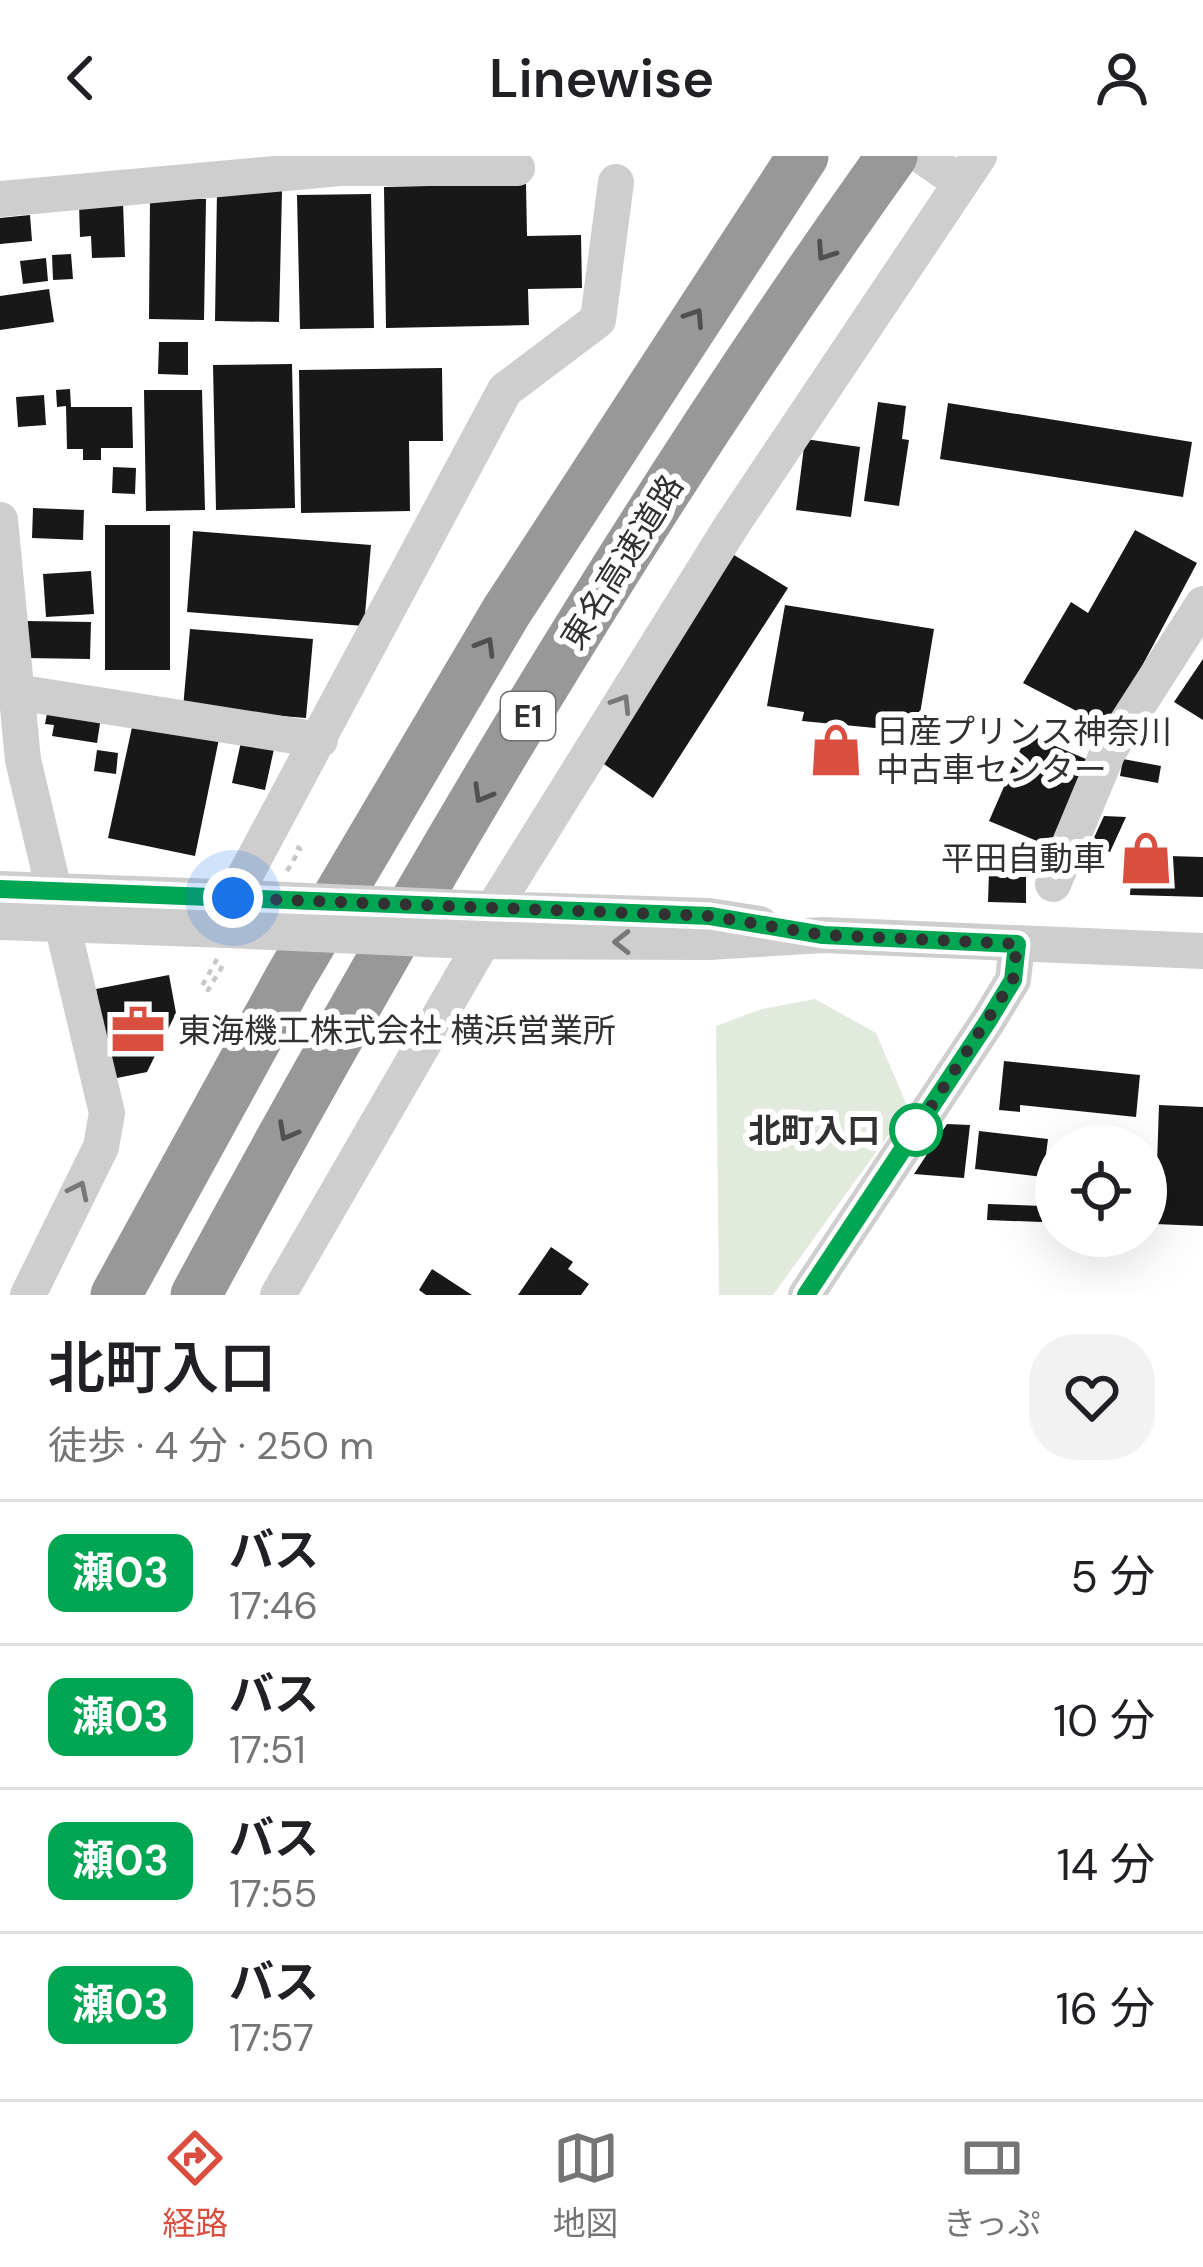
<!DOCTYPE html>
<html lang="ja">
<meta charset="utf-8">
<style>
:root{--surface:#fff;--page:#f2f2f2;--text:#202124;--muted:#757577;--line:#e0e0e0;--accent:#da4e40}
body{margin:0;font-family:"DM Sans","Noto Sans JP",sans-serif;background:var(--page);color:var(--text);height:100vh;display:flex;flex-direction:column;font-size:45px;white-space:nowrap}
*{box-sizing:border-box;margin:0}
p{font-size:39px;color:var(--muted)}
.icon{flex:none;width:66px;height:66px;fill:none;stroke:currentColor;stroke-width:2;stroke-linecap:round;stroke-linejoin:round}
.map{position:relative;height:1139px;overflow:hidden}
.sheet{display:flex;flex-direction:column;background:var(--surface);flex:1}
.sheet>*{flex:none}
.badge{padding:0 24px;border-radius:18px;font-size:42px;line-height:78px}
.controls{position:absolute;left:1035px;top:969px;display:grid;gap:24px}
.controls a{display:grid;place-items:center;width:132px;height:132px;border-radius:50%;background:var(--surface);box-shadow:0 12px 48px #0002;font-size:60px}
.you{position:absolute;width:60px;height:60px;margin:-30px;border:9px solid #fff;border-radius:50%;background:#1a73e8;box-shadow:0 0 0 18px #1a73e833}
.map>.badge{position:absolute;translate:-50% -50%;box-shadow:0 0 0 6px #fff}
.round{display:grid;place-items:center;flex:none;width:126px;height:126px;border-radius:48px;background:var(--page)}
.summary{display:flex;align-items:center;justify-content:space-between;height:204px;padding:0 48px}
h1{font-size:57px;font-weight:600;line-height:90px}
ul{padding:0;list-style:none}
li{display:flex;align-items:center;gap:36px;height:144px;padding:0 48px;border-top:3px solid var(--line)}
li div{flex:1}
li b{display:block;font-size:45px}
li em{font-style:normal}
li .badge{min-width:132px;font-weight:700;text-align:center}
header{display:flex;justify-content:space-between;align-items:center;height:156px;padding:0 48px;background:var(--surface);font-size:54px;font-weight:600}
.dock{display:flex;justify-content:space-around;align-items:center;height:168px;border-top:3px solid var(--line);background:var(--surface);font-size:33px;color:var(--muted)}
.dock a{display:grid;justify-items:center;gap:6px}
.dock .on{color:var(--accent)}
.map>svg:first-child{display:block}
</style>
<header><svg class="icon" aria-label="back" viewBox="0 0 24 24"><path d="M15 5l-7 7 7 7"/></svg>Linewise<svg class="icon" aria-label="person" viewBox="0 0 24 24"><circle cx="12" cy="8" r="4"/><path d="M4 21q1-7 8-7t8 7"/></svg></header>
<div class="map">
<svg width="1203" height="1139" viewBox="0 0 1203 1139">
<rect width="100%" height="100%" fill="#fff"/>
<path fill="#e2e9dd" d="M815,843L876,877L908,952L773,1139H719L716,870L762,853Z"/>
<path fill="#181818" d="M526,28L527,80L581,79L582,132L528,133L529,169L386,172L384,31Z
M217,34L282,35L279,166L215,165Z
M371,38L374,172L300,173L297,39Z
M150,42L206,43L204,164L149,163Z
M123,46L125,101L92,102L91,80L80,81L79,47Z
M30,59L32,85L0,88V62Z
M71,98L73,123L53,124L52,99Z
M46,102L48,125L23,128L20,105Z
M49,133L54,166L0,174V140Z
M159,186H188V219L158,218Z
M292,208L295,352L216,354L213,209Z
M442,212L443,285H409L410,355L301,357L299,214Z
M70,233L71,251H132L133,292H101V304H83V293H67L66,250L57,251L56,234Z
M144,234H202L205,354L146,355Z
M44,239L46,269L18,271L16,241Z
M878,246L906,250L902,283L909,284L899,350L864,345Z
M948,247L1192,286L1183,341L940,303Z
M805,283L860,291L851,361L796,354Z
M113,311L136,312L135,338L112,337Z
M33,352L84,354L83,384L32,382Z
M105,369H170V514H105Z
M1135,374L1197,407L1109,572L1023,527L1071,446L1088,457Z
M193,375L371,389L364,470L187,456Z
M734,399L788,432L653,642L601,606Z
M91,415L94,458L46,461L43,418Z
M785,449L934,473L917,576L802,565L804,556L767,550Z
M26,465L91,466L90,503L25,502Z
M190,473L313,483L306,562L183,552Z
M1203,503V564L1174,546Z
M48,552L101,561L97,587L52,580L54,569L45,568Z
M134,562L220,578L195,700L108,682Z
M1027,578L1093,606L1056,693L989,665Z
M241,586L274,593L265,634L232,627Z
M97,594L118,597L116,618L94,615Z
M1123,603L1161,610L1158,627L1120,620Z
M1104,660L1126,661L1110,696L1091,688Z
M1133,699L1203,701V741L1130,739Z
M989,716L1026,717V747L988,746Z
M169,819L176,857L147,916L112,923L96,833Z
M1004,905L1140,919L1136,961L1020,949V956L999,954Z
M1159,949L1203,951V1070L1155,1068Z
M947,968L970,969L964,1022L914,1018Z
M979,975L1048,983L1043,1021L975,1013Z
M988,1048L1043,1050L1042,1066L987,1064Z
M551,1091L573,1106L568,1113L589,1128L581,1139H518Z
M432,1113L472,1139H426L419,1134Z"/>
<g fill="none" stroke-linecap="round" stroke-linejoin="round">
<path stroke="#c8c8c8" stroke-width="4.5" stroke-dasharray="6 6" stroke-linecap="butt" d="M287,715L300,693L296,690
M217,803L202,830L208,834L225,806"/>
<path stroke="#cecece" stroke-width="36" d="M922,0L961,27
M0,43L340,12H517
M0,364L23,604L107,957L101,991L28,1139
M16,536L320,584
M1053,728L1108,596L1203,448
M0,733L244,742
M233,742L505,234L598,164L616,26
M488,753L709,760L760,768
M493,753L730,372L979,0
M0,766L228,774
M471,785L709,786L823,779L1203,795
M278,1139L483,785
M806,1139L988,865L1013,824L1017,788"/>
<path stroke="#989898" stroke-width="51" d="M116,1139L290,822L506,456L803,0
M196,1139C407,748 634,361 892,0"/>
<path stroke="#cecece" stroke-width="36" d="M244,742L488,753
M228,774L471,785"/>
</g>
<defs><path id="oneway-chevron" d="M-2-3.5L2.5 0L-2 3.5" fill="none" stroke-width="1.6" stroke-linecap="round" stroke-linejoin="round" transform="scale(3)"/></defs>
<g stroke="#505050">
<use href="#oneway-chevron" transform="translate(825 96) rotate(124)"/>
<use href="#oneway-chevron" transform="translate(695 161) rotate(-57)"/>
<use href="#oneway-chevron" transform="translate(486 490) rotate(-59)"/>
<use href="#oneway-chevron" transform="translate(482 638) rotate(120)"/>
<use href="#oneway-chevron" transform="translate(287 976) rotate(119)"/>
</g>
<g stroke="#787878">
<use href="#oneway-chevron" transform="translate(622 547) rotate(-58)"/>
<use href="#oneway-chevron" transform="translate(622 786) rotate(-180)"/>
<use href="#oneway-chevron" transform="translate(79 1034) rotate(-64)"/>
</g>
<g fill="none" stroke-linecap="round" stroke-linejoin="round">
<defs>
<path id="line" d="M0,733L710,760L823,779L1017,788L1013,824L988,865L806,1139"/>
</defs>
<use href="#line" stroke="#fff" stroke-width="27"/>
<use href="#line" stroke="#00a651" stroke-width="18"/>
<path stroke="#313131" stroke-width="12" stroke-dasharray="0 21.6" d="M233,742L710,760L823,779L1017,788L1013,824L916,974"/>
</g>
<defs>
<symbol id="shop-bare" viewBox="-9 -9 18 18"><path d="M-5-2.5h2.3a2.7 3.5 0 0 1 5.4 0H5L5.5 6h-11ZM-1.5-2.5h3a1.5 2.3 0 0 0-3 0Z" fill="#da4e40" stroke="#fff" stroke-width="2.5" paint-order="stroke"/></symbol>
<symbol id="office-bare" viewBox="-9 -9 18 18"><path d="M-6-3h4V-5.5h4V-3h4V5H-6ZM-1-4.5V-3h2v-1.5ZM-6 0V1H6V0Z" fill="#da4e40" stroke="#fff" stroke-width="2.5" paint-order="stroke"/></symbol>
</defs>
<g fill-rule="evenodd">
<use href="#shop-bare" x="798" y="556" width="76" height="76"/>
<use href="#shop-bare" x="1108" y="664" width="76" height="76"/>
<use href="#office-bare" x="100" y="836" width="76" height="76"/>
</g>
<circle fill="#fff" stroke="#00a651" stroke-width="6" cx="916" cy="974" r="24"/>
<g text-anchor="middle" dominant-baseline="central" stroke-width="12" stroke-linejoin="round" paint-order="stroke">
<rect fill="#fff" stroke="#6f6f6f" stroke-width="3" x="501" y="536" width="54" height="48" rx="9"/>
<g font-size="30" font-weight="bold" fill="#313131">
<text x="528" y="560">E1</text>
</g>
<g font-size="33" fill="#313131" stroke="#fff">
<text transform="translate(622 406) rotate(-58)">東名高速道路</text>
</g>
<g font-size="33" fill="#313131" stroke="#fff" text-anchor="start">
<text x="876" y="575">日産プリンス神奈川<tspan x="876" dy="38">中古車センター</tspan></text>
<text x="1106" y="702" text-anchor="end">平田自動車</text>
<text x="178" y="874">東海機工株式会社 横浜営業所</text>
</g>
<g font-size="33" font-weight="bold" fill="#313131" stroke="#fff" text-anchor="end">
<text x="880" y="974">北町入口</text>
</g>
</g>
</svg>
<div class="controls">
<a><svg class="icon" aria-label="locate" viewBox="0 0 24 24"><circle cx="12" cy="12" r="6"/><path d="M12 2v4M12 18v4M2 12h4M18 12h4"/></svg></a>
</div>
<div class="you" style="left:233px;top:742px"></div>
</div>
<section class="sheet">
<div class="summary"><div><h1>北町入口</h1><p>徒歩 · 4 分 · 250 m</p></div><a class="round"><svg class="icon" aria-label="heart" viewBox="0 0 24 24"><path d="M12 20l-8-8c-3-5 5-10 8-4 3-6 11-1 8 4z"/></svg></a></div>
<ul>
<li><span class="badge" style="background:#00a651;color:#fff">瀬03</span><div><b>バス</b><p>17:46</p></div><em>5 分</em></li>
<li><span class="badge" style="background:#00a651;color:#fff">瀬03</span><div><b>バス</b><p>17:51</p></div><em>10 分</em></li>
<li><span class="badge" style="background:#00a651;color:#fff">瀬03</span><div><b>バス</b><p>17:55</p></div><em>14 分</em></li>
<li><span class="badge" style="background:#00a651;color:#fff">瀬03</span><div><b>バス</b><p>17:57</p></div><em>16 分</em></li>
</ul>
</section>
<nav class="dock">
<a class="on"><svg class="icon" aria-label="directions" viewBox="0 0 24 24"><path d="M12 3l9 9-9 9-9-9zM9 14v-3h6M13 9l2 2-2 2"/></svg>経路</a>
<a><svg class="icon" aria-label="map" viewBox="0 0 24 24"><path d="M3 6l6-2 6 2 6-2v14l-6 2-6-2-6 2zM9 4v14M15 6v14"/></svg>地図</a>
<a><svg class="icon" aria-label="tickets" viewBox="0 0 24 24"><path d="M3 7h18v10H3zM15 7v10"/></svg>きっぷ</a>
</nav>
